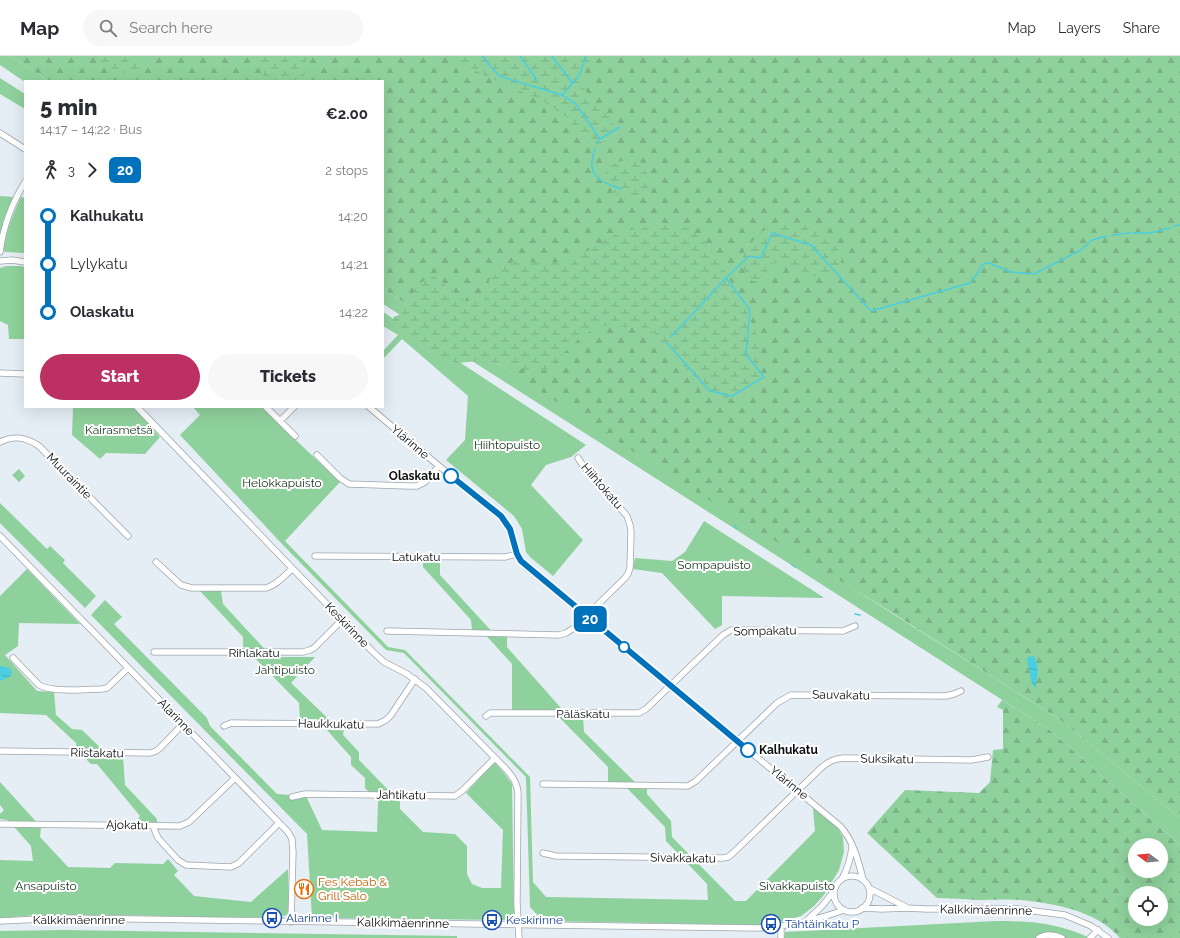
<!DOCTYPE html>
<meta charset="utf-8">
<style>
:root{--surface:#fff;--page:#f7f7f7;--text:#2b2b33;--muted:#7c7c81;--line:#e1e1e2;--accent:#bd3062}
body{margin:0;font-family:Raleway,sans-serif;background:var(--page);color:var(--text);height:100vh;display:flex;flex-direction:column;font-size:15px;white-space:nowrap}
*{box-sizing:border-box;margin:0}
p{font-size:13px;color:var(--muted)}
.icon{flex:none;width:22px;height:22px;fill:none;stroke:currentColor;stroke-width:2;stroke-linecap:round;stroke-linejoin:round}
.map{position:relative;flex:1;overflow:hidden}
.sheet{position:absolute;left:24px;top:24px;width:360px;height:328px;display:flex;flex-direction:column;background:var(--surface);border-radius:0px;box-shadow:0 4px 16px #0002}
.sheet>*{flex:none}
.badge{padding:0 8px;border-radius:6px;font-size:14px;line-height:26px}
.needle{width:26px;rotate:286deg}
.fabs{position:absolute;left:1128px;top:782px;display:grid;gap:8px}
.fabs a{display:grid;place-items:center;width:40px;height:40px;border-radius:50%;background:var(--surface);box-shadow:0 4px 16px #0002;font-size:20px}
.map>.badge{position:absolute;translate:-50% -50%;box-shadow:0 0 0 2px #fff}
.legs{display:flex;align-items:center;gap:6px;height:44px;padding:0 16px;font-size:13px}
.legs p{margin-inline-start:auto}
.head{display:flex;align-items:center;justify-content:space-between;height:68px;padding:0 16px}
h1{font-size:22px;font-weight:800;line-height:30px}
.primary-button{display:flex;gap:8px;margin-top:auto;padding:8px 16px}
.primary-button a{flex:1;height:46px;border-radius:24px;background:var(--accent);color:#fff;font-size:16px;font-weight:800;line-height:46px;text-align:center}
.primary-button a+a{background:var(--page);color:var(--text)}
ul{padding:0 16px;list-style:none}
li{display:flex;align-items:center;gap:14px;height:48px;font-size:15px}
li i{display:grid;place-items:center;width:6px;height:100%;margin:0 5px;background:currentColor}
li i::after{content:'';width:10px;height:10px;margin:-5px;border:3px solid;border-radius:50%;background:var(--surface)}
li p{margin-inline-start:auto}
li:first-child i{background:linear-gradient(#0000 50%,currentColor 0)}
li:last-child i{background:linear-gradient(currentColor 50%,#0000 0)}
header{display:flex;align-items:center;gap:24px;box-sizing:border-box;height:56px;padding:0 20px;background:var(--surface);border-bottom:1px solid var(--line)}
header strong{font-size:19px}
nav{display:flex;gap:22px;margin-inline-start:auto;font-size:14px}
.search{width:280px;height:36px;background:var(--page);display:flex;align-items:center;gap:10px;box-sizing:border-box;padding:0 14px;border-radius:22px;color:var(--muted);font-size:15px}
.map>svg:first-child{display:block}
</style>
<header>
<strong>Map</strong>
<div class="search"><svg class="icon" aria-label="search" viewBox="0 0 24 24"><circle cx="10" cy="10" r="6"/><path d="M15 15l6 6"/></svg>Search here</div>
<nav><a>Map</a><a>Layers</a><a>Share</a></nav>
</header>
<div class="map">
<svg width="1180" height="882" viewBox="0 0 1180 882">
<defs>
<pattern id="forest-firs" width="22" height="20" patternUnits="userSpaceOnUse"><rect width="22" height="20" fill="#8fd19c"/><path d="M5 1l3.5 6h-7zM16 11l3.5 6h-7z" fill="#7ab285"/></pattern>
<pattern id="wetland-marsh" width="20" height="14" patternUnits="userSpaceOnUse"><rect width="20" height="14" fill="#8fd19c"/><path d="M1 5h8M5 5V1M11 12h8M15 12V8" fill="none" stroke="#7ab285"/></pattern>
<pattern id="water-ripples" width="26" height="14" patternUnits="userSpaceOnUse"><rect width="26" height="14" fill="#4acee0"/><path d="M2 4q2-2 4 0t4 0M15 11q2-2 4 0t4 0" fill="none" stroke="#3fb0bf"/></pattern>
</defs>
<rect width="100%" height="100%" fill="#e5edf5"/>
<path fill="#8fd19c" d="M0,0H10L49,25L25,26L0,9Z
M0,22L25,38V53L0,38Z
M0,140L14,141L0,176Z
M21,141L25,142V197L5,196L3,193C6,175 13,158 21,141Z
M6,210H21L25,211V283H9L8,269L0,265V212Z
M383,233L500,309L1059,663L1180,762V789L1051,675L383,248Z
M383,256L586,389L571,401L546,409L531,429L583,484L553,520L530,501L526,496L522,473L514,460L446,404L465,384L468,340L402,283L383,303V295L398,279L383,270Z
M73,351H133L160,381L145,398L106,397L100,403L72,379Z
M193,351H261L340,426L285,485L388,591L405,594L530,721L533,826L546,841L708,844L707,828L666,785L665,771L622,727L608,726V711L552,654H512V608L481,574H472L471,564L423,511V503L440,504V519L496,580L507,581V591L568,660L583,661L584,676L642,733H647V738L671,765L672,781L735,845H746L815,775L813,752L837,771L843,781L844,796L839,814L824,839L814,850L801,860L773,868L755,869L543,865L530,851L526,721L404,597L386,594L282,488L180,379L200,359Z
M19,413L25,420L19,426L12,419Z
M0,447L47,493L50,490L65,504L63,507L96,540L85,552L0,467Z
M704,465L823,541V542L722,540V569L715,573L662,517L633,513L635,502L672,505L685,496Z
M27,513L80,568L19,567L18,590L5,599L37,635L54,636L56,659L72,673L82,674L108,699L123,700L125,729L157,763V766H136L140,760L97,708H91L77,694L76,687L46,659L0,657V540Z
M200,535H221L223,548L272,601H315L291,627L337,671H344L343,679L359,696V704L400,746V753L423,776L455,778L467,790V818L472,828L482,832H501L503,774L466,737L494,706L504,717L512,728L514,857L512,862L508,864L312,862L307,778L91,559L105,544L122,561L114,568L207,662L210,670L277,738L306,740L322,774L377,776L378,745L365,732V722L351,709V701L317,663H300L299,647L243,590V581Z
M0,726L41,771L40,781L68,811L110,812L115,807L163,808L168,803L178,815L174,819L194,840L251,846L288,813L289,856L287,859L280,861H204L113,859H38L0,862V804L33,805L31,790L8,764L0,763V758L4,754L0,749Z
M996,865C1031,865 1058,867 1090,882H784L785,876Z
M65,874L457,880V882H0V875Z"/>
<path fill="url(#forest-firs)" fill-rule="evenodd" d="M10,0H1180V762L1059,663L891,556L691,433L383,233V25H49Z
M1002,644L1051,675L1180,789V882H1120C1097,855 1054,847 1020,844C1005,843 991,844 977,844C963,843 950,842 937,842L867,777L905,734L979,737L990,726L993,694L1003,693V654L997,651ZM1135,789H1161V815H1135ZM1135,837H1161V863H1135Z"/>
<path fill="url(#wetland-marsh)" d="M92,0H142L143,1L138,15L125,18L114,14Z
M258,0H305L307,4L303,25H265Z
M455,0H607C602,0 598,3 594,5C582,10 582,14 581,26C584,32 587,38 592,42C602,54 613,59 615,75L606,86H600L582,83L567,61L540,43L507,30L459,7Z
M621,105H640L648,120V134L637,142L620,141L605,127L607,110Z
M797,166L815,170L833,184L842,204L834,217L813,220L796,213L786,204L772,208L760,226L752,225L744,215L743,201L744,194L763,175L778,169Z
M678,167L701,180L720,206L747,255L755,275L763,305L759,325L746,336L730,343L708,336L649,272L599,270L581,281L547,314L528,315L500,307L477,305L458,307L439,302L392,268L394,261L403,257L417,229L433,219L465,245H484L490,222L498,212L515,205L541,207L560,206L592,193L609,181L631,174L661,168Z"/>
<path fill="url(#water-ripples)" d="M1034,600C1041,614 1036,618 1036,632L1032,628L1027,604L1028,601Z
M0,610L10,612L12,616L11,620L0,625Z"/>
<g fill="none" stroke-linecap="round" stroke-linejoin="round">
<path stroke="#4acee0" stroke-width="1.5" d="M482,0L499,20L562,39L576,48L600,83L619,71
M520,0L537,24
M552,0L572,27
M562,39L579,20L586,0
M597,88L599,83
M595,93C593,97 593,101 592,105C590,124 606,127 621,133
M1174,170L1180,169
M1133,177H1150L1170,172
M1112,179L1130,177
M671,281L726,222L749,200L761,202L772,177L811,189L871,255L970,227L977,218L983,208L989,207L1011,216L1034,218L1081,194L1092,184L1107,180
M666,286L710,335L732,340L764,321L746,298L750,254L726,222
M734,470L737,472
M792,509L795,511
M855,558L860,559"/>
<defs>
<path id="minor" d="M0,77L25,93
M0,196C3,171 12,147 25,126
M0,205L12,204L25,206
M0,317L25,318
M137,351L372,595L384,606L407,618L426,632L505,712C512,720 517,726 518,737L517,847L519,882
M266,351L295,380
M369,351L439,410L501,460L510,473L518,501L528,512L840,770C853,784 858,804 863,823
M280,365L294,351
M0,386C14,379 26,381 39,390L128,480
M317,399L340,422L349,428L409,430H417L425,426L439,410
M0,480L288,776L292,783L293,796L291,866
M315,500L505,501L517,498
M156,506L181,529L192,532H266C277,529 284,520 292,513
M387,575L559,579L566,577L574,572L625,522L628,518L630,512L631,476L630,469L627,460L584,411L578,402
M154,596H303L310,594L314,592L342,564
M13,602L39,629C54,637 85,633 102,633L107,632L128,612
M486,660L490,657H639L646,653L723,579L731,574H735L843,575L855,570
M224,670L231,667L378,668L386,664L391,659L415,623
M0,695L150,697L156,695L160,692L183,668
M543,728L688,730L696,725L777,647L791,639L946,640L954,638L961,635
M292,741L305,738L455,740L462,735L495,702
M0,768L180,770L189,766L235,722
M153,770L158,782L178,804L186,809L231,811L239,807L279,767
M543,797L556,800L723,802L728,801L733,797L821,712C828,706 833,703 843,702L971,704L988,701
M834 838a18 18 0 1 1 36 0a18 18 0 1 1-36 0Z
M842,823C848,812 851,802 852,790
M869,832L906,851
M862,852L882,853L906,852L926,853H1019L1065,859L1091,870L1108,882
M0,865L63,862L757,872C788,871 816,864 844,854
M805,866L822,850L834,835
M781,870V882
M1039,882C1046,877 1055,879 1062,882
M1090,882L1098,874"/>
</defs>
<use href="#minor" stroke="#9da5ac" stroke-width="7"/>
<use href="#minor" stroke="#fff" stroke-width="5.5"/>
</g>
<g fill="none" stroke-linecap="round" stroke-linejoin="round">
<defs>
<path id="line-1" d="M451,420L501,460L510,473L517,498L521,505L748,694"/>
</defs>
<use href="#line-1" stroke="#fff" stroke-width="9"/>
<use href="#line-1" stroke="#0072bc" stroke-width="6"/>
</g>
<defs>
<symbol id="restaurant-ring" viewBox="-11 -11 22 22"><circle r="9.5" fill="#fff" stroke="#e8710a" stroke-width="1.5"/><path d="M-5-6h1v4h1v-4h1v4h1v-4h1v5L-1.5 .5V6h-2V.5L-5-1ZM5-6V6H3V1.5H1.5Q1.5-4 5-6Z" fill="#e8710a"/></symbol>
<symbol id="bus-ring" viewBox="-11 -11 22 22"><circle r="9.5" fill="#fff" stroke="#1a4fb4" stroke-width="1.5"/><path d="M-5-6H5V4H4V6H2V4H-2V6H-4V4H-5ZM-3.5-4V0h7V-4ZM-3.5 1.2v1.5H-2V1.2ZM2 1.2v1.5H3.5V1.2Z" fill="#1a4fb4"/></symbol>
</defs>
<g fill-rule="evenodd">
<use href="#restaurant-ring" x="293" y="822" width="22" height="22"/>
<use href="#bus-ring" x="261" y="851" width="22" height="22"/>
<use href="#bus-ring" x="481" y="853" width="22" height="22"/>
<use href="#bus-ring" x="760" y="857" width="22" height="22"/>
</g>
<g fill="#fff" stroke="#0072bc" stroke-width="2">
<circle cx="451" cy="420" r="7"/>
<circle cx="624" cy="591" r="5"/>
<circle cx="748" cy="694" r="7"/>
</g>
<g text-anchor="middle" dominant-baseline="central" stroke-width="4" stroke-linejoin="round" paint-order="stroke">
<g font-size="12" fill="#14341c" stroke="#fff">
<text x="119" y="374">Kairasmetsä</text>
<text x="507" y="389">Hiihtopuisto</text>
<text x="282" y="427">Helokkapuisto</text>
<text x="714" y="509">Sompapuisto</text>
<text x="285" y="614">Jahtipuisto</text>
<text x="46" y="830">Ansapuisto</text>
<text x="797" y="830">Sivakkapuisto</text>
</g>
<g font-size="12" fill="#0a0c0f" stroke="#fff">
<text transform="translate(410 386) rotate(40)">Ylärinne</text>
<text transform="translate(69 420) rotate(46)">Muuraintie</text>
<text transform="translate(602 430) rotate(49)">Hiihtokatu</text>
<text x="416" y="501">Latukatu</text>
<text transform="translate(347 569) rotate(46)">Keskirinne</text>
<text transform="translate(765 575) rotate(-1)">Sompakatu</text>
<text x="254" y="597">Rihlakatu</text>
<text transform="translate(841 639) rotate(1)">Sauvakatu</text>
<text x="583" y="658">Päläskatu</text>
<text transform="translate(176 661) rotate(46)">Alarinne</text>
<text transform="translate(331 668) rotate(1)">Haukkukatu</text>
<text transform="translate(97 697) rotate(1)">Riistakatu</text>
<text transform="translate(887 703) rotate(1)">Suksikatu</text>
<text transform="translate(789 727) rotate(39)">Ylärinne</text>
<text transform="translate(401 739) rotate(1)">Jahtikatu</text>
<text transform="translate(127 769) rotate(1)">Ajokatu</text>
<text transform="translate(683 802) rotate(1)">Sivakkakatu</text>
<text transform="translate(986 854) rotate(1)">Kalkkimäenrinne</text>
<text x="79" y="864">Kalkkimäenrinne</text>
<text transform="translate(403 867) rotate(1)">Kalkkimäenrinne</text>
</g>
<g font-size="12" font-weight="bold" fill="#0a0c0f" stroke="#fff" text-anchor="end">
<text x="440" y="420">Olaskatu</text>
<text x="759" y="694" text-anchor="start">Kalhukatu</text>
</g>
<g font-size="12" fill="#c56008" stroke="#fff" text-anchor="start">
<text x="318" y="826">Fes Kebab &amp;<tspan x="318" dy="14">Grill Salo</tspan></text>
</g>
<g font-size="12" fill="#164399" stroke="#fff" text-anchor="start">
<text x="286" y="862">Alarinne I</text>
<text x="506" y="864">Keskirinne</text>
<text x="785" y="868">Tähtäinkatu P</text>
</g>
</g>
</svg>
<div class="fabs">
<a><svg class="needle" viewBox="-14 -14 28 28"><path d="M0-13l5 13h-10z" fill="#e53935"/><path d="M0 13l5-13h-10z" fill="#7c7c81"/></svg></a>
<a><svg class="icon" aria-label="locate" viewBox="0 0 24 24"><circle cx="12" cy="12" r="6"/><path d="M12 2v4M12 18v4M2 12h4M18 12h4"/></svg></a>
</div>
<b class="badge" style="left:590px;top:563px;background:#0072bc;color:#fff">20</b>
<section class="sheet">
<div class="head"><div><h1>5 min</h1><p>14:17 – 14:22 · Bus</p></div><b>€2.00</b></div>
<div class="legs"><svg class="icon" aria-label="walk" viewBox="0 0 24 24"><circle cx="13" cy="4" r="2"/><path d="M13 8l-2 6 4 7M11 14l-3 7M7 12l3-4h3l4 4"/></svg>3<svg class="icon" aria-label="forward" viewBox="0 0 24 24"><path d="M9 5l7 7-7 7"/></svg><b class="badge" style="background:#0072bc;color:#fff">20</b><p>2 stops</p></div>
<ul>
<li><i style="color:#0072bc"></i><b>Kalhukatu</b><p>14:20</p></li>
<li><i style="color:#0072bc"></i><span>Lylykatu</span><p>14:21</p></li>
<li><i style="color:#0072bc"></i><b>Olaskatu</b><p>14:22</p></li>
</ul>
<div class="primary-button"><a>Start</a><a>Tickets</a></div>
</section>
</div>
